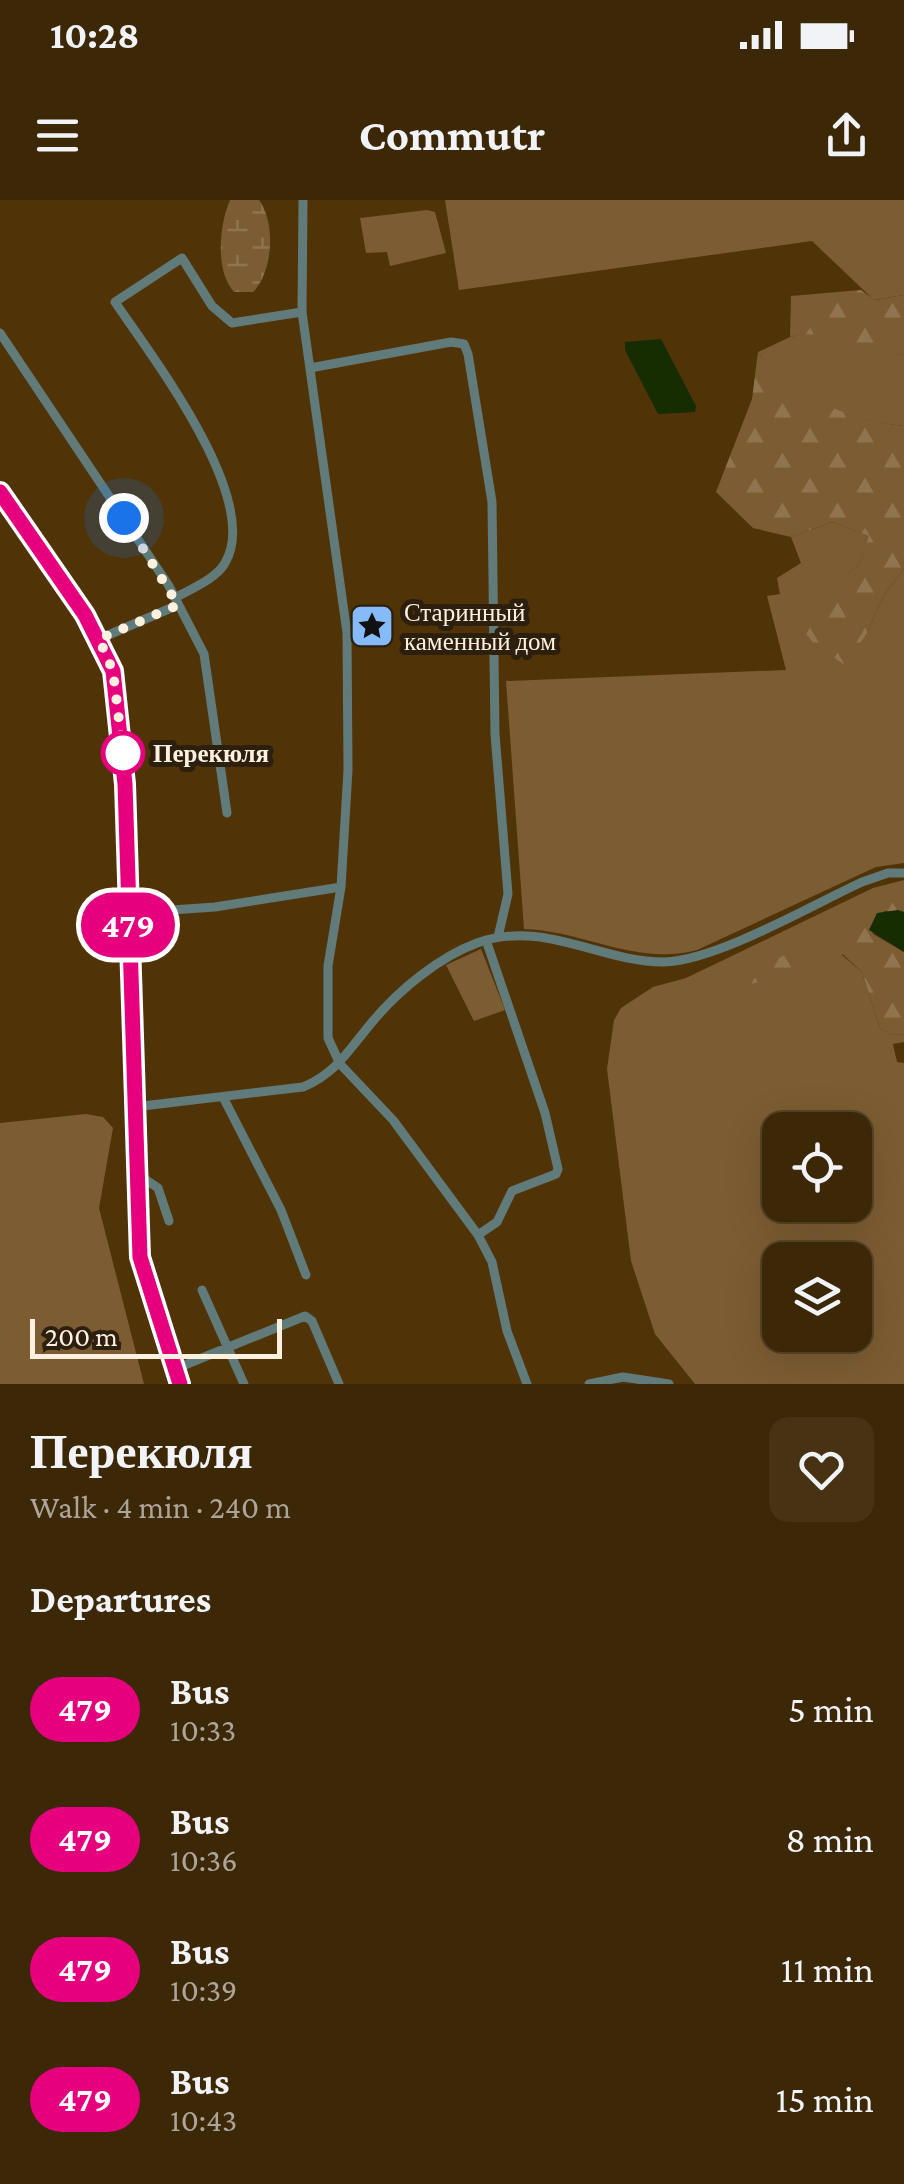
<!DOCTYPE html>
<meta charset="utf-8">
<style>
:root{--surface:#3c2706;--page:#473314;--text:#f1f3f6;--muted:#aca59b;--line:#554428}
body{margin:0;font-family:"Crimson Pro",serif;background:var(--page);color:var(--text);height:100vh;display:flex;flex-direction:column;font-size:38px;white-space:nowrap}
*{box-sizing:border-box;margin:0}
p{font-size:32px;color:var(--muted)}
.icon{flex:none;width:55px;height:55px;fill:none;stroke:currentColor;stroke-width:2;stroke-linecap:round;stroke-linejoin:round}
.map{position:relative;height:1184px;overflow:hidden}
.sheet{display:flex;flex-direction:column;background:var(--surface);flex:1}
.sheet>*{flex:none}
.badge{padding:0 20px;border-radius:32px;font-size:35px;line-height:65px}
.tools{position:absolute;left:762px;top:912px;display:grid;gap:20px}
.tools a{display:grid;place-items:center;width:110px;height:110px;border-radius:20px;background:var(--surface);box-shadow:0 10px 40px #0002,0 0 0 2px var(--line);font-size:50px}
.scale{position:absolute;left:30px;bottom:25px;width:252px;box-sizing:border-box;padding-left:10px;border:5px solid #fff1df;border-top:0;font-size:28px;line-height:35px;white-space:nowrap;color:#fff1df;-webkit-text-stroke:8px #2c1f0e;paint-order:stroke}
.you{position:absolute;width:50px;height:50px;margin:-25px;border:8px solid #fff;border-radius:50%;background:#1a73e8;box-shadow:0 0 0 15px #1a73e833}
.map>.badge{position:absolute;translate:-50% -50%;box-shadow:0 0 0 5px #fff}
h2{padding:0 30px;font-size:38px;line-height:90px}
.round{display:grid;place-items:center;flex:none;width:105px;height:105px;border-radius:20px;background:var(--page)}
.headline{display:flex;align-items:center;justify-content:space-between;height:170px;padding:0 30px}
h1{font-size:48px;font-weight:700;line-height:75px}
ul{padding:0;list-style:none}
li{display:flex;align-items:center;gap:30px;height:130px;padding:0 30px}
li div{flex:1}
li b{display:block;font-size:38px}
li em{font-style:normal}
li .badge{min-width:110px;font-weight:700;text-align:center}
.status{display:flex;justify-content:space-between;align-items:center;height:70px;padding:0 50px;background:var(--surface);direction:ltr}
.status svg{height:28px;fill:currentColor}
header{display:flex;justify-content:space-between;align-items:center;height:130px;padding:0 30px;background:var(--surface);font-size:45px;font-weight:700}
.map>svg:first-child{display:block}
</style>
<div class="status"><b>10:28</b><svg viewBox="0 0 49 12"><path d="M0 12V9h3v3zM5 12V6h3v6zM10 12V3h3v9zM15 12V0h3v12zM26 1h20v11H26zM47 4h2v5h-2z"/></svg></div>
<header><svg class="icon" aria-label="menu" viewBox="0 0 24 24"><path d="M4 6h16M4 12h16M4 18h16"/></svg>Commutr<svg class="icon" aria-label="share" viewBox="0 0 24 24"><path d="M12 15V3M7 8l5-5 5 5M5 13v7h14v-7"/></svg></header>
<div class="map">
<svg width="904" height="1184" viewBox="0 0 904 1184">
<defs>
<pattern id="forest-firs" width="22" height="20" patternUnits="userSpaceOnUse" patternTransform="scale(2.5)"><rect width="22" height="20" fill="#7c5c32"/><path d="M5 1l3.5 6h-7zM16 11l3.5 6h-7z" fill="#90744f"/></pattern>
<pattern id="wetland-marsh" width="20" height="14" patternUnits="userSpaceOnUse" patternTransform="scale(2.5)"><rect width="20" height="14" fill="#7c5c32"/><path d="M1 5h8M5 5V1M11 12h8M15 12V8" fill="none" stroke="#90744f"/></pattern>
</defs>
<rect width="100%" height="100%" fill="#503408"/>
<path fill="#7c5c32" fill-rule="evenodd" d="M445,0H904V95L874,100L812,41L459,90Z
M427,10L435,12L446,53L390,66L387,52L366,53L360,18Z
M818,131C848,137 874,152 904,155V226C850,220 790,198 758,152L790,137Z
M832,322L870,336L860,363L796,420L867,433L885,393L904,369V663L876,667L697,750C636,766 585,731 524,729L506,481L786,470L767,396L780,394L777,378L801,363L791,337Z
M904,680V691L842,755L862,772L880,828L892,835L904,834V842L893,844L897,862L904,863V1184H695L655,1134L631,1061L607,869L614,820L621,808L653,787L686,778L873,688ZM780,930H855V1005H780ZM780,1060H855V1135H780Z
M481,749L505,810L474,821L446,765Z
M86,914L103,917L113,928L99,1008L144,1184H0V923Z"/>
<path fill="url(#forest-firs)" d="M861,90L875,100L904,95V155C859,151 839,126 790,137L791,96Z
M758,152C790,197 850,220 904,226V369L885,393L867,433L845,465L816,446L795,420L860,363L869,336L832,322L791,337L753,328L716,292L752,199Z
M904,691V712L881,711L873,734L904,752V834L892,835L880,828L862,772L836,748C847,720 875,696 904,691Z
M818,744L824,749L817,755L763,781L727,790L719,778Z"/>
<path fill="url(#wetland-marsh)" d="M230,0H259C276,23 273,72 253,92H234C215,71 219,25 230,0Z"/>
<path fill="#162c01" d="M661,139L696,206L695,212L658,214L625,150V142Z
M898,710L904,712V752L869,730L877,713Z"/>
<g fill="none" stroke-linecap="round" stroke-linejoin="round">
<path stroke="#607b7a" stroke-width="9" d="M303,0L302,112L347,433L348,570L341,687L328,766V838L340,864L393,920L478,1035L492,1062L507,1131L527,1184
M0,133L169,386L204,454L227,613
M310,168L451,142L464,144L468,154L492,302L495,534L508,694L498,737
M0,292L85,415L113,471L125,584L140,1057L180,1184
M175,398C191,389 216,379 225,363C263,300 150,154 115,102L182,58L212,106L232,123L302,112
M99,439L178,405
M128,713L215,707L341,687
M224,899L281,1010L306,1075
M134,907L303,887C337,873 350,848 373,821C399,790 439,757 477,743C544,719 599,762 664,762C716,761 812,705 862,682L888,673H904
M136,973L158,988L169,1021
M478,1035L497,1022L512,991L556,974L558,969L545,913L486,740
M202,1090L244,1184
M175,1169L305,1116L312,1121L339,1184
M589,1184L623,1177L669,1184"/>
</g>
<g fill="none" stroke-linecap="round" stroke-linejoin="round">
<defs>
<path id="line" d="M0,292L85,415L113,471L125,584L140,1057L180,1184"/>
</defs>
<use href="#line" stroke="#fff" stroke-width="22"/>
<use href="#line" stroke="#e6007e" stroke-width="15"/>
<path stroke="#fff1df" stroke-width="10" stroke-dasharray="0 18" d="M123,553L113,471L99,439L178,405L124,318"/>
</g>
<defs>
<symbol id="sight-square" viewBox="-11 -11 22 22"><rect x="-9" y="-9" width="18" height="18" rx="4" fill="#85bbfb" stroke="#2c1f0e"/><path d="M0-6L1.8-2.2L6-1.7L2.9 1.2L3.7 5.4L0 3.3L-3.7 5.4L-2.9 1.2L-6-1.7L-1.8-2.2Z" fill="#111"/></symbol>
</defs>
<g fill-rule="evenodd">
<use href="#sight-square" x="347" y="401" width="50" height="50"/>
</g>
<circle fill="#fff" stroke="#e6007e" stroke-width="5" cx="123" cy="553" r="20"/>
<g text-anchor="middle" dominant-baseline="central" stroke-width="10" stroke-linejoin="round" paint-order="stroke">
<g font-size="25" fill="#fff1df" stroke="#2c1f0e" text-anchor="start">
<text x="404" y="412">Старинный<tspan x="404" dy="29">каменный дом</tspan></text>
</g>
<g font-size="25" font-weight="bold" fill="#fff1df" stroke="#2c1f0e" text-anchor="start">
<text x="153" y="553">Перекюля</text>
</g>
</g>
</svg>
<div class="tools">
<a><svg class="icon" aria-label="locate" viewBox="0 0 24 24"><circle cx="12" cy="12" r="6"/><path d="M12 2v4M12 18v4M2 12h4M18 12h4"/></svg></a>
<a><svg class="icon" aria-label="layers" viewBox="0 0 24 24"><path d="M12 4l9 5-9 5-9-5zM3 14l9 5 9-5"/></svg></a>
</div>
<div class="scale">200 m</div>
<div class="you" style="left:124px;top:318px"></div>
<b class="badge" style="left:128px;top:725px;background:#e6007e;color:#fff">479</b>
</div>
<section class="sheet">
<div class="headline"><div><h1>Перекюля</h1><p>Walk · 4 min · 240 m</p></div><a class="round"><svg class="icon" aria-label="heart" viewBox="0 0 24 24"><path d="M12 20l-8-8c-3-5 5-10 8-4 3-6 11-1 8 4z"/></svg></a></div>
<h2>Departures</h2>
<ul>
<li><span class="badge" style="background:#e6007e;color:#fff">479</span><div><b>Bus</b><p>10:33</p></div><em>5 min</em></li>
<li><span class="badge" style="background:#e6007e;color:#fff">479</span><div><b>Bus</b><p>10:36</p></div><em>8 min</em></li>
<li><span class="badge" style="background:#e6007e;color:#fff">479</span><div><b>Bus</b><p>10:39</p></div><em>11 min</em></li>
<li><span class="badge" style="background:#e6007e;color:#fff">479</span><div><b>Bus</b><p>10:43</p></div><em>15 min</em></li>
</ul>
</section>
